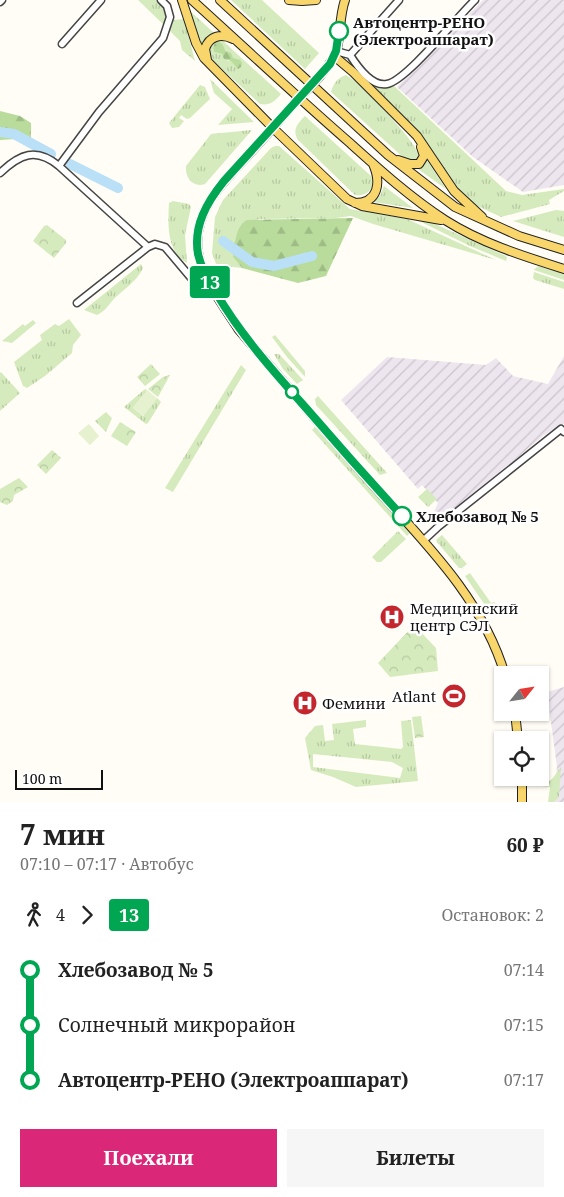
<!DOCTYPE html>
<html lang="ru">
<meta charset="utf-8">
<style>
:root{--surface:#fff;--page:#f6f6f6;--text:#222;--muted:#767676;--accent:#db2777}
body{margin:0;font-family:"Noto Serif",serif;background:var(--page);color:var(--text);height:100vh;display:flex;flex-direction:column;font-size:19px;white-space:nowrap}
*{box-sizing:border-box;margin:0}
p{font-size:16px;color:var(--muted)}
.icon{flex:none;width:28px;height:28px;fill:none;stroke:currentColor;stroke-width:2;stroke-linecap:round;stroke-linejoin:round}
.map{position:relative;height:802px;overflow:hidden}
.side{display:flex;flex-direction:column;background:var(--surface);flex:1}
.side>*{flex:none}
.badge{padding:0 10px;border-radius:4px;font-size:18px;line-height:32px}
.needle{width:32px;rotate:60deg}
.fabs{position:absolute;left:494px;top:666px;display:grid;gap:10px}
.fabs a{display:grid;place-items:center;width:55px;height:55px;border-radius:0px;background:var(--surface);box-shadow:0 1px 4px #0004;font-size:25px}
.scale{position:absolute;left:15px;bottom:12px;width:88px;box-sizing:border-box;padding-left:5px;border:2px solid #111;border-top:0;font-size:14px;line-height:18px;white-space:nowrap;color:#111;-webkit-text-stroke:4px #fff;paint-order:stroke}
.map>.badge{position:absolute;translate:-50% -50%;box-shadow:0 0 0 2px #fff}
.legs{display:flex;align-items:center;gap:8px;height:55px;padding:0 20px;font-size:16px}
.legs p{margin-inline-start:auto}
.summary{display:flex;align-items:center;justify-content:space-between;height:85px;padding:0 20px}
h1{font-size:28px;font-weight:700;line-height:38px}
.primary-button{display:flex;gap:10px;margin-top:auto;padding:10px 20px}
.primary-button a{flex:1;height:58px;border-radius:0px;background:var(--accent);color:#fff;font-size:20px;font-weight:700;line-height:58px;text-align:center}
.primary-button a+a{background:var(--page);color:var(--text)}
ul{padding:0 20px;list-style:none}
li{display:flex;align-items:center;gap:18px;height:55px;font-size:19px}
li i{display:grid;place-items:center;width:8px;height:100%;margin:0 6px;background:currentColor}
li i::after{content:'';width:12px;height:12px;margin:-6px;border:4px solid;border-radius:50%;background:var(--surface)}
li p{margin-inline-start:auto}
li:first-child i{background:linear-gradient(#0000 50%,currentColor 0)}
li:last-child i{background:linear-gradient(currentColor 50%,#0000 0)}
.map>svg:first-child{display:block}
</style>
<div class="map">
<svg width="564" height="802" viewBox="0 0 564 802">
<defs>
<pattern id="industrial-furrows" width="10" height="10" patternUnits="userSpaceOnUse" patternTransform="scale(1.25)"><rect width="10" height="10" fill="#eee6ef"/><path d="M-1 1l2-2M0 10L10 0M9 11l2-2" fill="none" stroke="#cbc4cc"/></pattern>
<pattern id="grass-tufts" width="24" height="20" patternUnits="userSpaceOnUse" patternTransform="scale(1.25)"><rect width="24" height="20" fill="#d5ebbd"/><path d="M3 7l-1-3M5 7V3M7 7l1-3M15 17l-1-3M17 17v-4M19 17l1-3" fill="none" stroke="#b6c8a1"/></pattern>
<pattern id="forest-firs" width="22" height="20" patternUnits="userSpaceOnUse" patternTransform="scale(1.25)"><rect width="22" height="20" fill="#b9dc9c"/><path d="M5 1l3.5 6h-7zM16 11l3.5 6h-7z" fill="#9ebc85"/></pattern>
<pattern id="park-crowns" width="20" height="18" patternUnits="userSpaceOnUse" patternTransform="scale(1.25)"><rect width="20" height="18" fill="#d5ebbd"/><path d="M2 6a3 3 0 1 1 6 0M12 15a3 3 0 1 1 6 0" fill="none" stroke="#b6c8a1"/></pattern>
</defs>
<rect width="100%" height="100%" fill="#fffdf5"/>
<path fill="url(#industrial-furrows)" d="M483,0H564V185L523,192L473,157L397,87Z
M564,356V423L543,436L440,523L432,516L438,503L422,485L418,489L341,400L387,357L486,365L496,358L513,376L548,384Z
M564,687V802H553L557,767L547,692Z"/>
<path fill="url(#grass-tufts)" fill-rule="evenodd" d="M138,0H158C167,8 170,15 165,26Z
M231,0H262L319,53L305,69Z
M189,10L214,33L205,39L200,47L188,11Z
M184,19L195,61L182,50L180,41L169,30L173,20Z
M216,40L213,48L214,52L222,54L228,61H231L233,58L217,40L223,41L281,94C275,101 270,106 260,104L208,56V47Z
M346,75L355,81C367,93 421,144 419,159L414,163L404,158L331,92C333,84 338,77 346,75Z
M210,79L254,122L218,125L232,109L214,93Z
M367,79L393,85L506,191L522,195L564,189V191L549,200L550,204L501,217L469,202L456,190L418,133Z
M200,85L205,87L210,99L190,118L187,119L181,115L179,118L184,121L179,127L172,128L169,123Z
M305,116L371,176C376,188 367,197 355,195L298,140C292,130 297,124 305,116Z
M252,130L205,184C193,188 185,178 186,166L211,134Z
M275,146H279L350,209L407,219L496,260L373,224L351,216L336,218L258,219L233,257L242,268L225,266L219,272L212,253L215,217L223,200L271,148Z
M427,160L446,189L418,169Z
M384,186L413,208L373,202L380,196Z
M173,201L189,204L191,207L185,235L187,263C166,251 168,224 169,203Z
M556,210L564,211V237L513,221Z
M409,216L424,219L506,256L507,258L506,261L470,246Z
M141,264L143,268C136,283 123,289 112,301C107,307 105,311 97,315L84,310Z
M538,266L564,274V280L534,270Z
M534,272L564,282V289L535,280L533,278Z
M69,319L81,335L73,345L72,353L45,376L27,388L23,386L14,362L42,340L40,335L55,324L59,326Z
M33,320L36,323L12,343L2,341L23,324L25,326Z
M275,335L305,371V377L287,357L272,337Z
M274,354H279L303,380L297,384L283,369Z
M241,365L246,370L173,492L165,488Z
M1,372L20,393L0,411V373Z
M145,389L147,390L133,408L143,416L157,398L161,402L148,423L146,424L124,407Z
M318,396L387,473L380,475L316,405L315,399Z
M315,427L410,533L407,536L312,430Z
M427,489L437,499L428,507L418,497Z
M398,531L406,539L381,562H377L372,557Z
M442,535L467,564L462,568H459L437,542L436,540Z
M470,573L491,603L494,602L496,604L490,609L487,608L465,576Z
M366,720V727L353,729L355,744L401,749L403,747L401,721L411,720L418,781L356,787L333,777L311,770L305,738L315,726L323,725L325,741L334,740L332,724ZM313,754L392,762L403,768L400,778L313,767Z
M561,767L559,797L554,802H548L550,787L542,786L552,779Z"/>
<path fill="url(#forest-firs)" d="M216,40L222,44L226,51L231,53L233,58L240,60L242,63L241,67L238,69L231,61L224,59L222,54L214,52L213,48Z
M0,111L20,116L31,123V138L0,140Z
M353,218L326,276L298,283L242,268L233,257C235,245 235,226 247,220Z"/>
<path fill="url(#park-crowns)" d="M47,225L66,240V243L54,258L33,241L44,226Z
M151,364L160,374L145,386L137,377Z
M170,375L158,397L148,389L163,377Z
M106,412L112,418L106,432L95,421Z
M120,422L136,432L127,446L111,436Z
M52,450L61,458L46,474L37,465Z
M19,478L28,487L14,495L13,501L7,505L0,502V489Z
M414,625L436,648L438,671L390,677L378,663Z
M421,716L424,737L415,738L412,717Z"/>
<path fill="#e6f2cf" d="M147,390L157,398L143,416L133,408Z
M89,424L99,436L90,445L78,433Z"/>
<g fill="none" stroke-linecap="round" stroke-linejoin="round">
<path stroke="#b9e0f7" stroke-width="10" d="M0,132L14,134L51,154
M70,164L118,188
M223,241L252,262L274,266L312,256"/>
<defs>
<path id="minor" d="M0,2L2,0
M62,44L101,0
M336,51L350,55
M350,55C357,66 371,87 387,84C406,81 458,16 475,0
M350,55L399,0
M59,166L148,247
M0,173C20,154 36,147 59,166L99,112L163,38L170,17L167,6L161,0
M77,303L148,247L155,244L165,247L192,279L216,293
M424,540L438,527L561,429L564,432"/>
<path id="major" d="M182,0L196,43L204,58L273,128L347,199L362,206L441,220
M192,0C245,48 297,97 350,143C380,170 411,198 445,220C481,243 523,256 564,269
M220,0L388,155L455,207L519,236L564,250
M289,0L302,1L316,0
M334,56L353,72L417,136L454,191L482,217
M207,60L205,49C209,36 221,33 233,39
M320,76C326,68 332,62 336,52C341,36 339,17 345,0
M290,108C277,123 263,139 249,154C224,181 192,211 198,252C202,278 225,308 239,330C281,379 323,429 366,477C419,537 482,596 505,675
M398,160L410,164H419L424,156L421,147
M355,203C379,203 381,182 373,164
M515,712L518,740
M522,778V802"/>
</defs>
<use href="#minor" stroke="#444" stroke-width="9"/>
<use href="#major" stroke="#222" stroke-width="10"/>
<use href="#minor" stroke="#fff" stroke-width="6"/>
<use href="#major" stroke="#f9d66b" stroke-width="8"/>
<defs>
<path id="major-bridge" d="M290,108L320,76"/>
</defs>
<use href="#major-bridge" stroke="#222" stroke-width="10" stroke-linecap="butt"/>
<use href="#major-bridge" stroke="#f9d66b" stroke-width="8"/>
</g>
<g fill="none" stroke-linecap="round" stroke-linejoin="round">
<defs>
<path id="line-1" d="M339,31L336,51L330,64L224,181C207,202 193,226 198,254C201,267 208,280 215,291C240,334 273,371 306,408C337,444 369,480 402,516"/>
</defs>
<use href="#line-1" stroke="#fff" stroke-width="11"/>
<use href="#line-1" stroke="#00a651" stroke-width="8"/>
</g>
<defs>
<symbol id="hospital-disc" viewBox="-11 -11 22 22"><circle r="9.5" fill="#c4262e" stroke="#fff"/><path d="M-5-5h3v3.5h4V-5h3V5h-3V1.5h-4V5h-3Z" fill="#fff"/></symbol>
<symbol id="stadium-disc" viewBox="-11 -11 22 22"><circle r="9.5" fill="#c4262e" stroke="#fff"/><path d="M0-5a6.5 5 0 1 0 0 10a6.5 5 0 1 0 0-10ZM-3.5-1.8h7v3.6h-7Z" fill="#fff"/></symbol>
</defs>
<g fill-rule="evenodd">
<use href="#hospital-disc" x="378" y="603" width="28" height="28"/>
<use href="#stadium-disc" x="440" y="682" width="28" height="28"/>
<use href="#hospital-disc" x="291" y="689" width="28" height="28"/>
</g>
<g fill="#fff" stroke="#00a651" stroke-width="2.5">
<circle cx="339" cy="31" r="9"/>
<circle cx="292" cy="392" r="6"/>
<circle cx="402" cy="516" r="9"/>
</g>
<g text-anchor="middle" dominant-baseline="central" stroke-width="5" stroke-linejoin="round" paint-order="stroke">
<g font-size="15" font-weight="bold" fill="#111" stroke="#fff" text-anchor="start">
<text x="353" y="22">Автоцентр-РЕНО<tspan x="353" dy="17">(Электроаппарат)</tspan></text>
<text x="416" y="516">Хлебозавод № 5</text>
</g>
<g font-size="15" fill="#111" stroke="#fff" text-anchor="start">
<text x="410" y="608">Медицинский<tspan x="410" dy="17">центр СЭЛ</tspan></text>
<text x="436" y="696" text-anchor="end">Atlant</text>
<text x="322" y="703">Фемини</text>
</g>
</g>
</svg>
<div class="fabs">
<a><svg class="needle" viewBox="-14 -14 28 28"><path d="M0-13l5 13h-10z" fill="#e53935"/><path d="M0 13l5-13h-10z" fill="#767676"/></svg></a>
<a><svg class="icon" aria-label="locate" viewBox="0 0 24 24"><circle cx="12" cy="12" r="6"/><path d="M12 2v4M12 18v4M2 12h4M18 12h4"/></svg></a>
</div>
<div class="scale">100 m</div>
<b class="badge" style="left:210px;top:282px;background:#00a651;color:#fff">13</b>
</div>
<section class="side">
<div class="summary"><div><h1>7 мин</h1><p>07:10 – 07:17 · Автобус</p></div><b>60 ₽</b></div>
<div class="legs"><svg class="icon" aria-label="walk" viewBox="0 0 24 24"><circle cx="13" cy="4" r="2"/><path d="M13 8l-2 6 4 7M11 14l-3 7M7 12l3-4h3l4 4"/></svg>4<svg class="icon" aria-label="forward" viewBox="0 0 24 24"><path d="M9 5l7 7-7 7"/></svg><b class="badge" style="background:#00a651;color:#fff">13</b><p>Остановок: 2</p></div>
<ul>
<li><i style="color:#00a651"></i><b>Хлебозавод № 5</b><p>07:14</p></li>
<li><i style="color:#00a651"></i><span>Солнечный микрорайон</span><p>07:15</p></li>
<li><i style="color:#00a651"></i><b>Автоцентр-РЕНО (Электроаппарат)</b><p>07:17</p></li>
</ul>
<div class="primary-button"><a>Поехали</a><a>Билеты</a></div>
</section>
